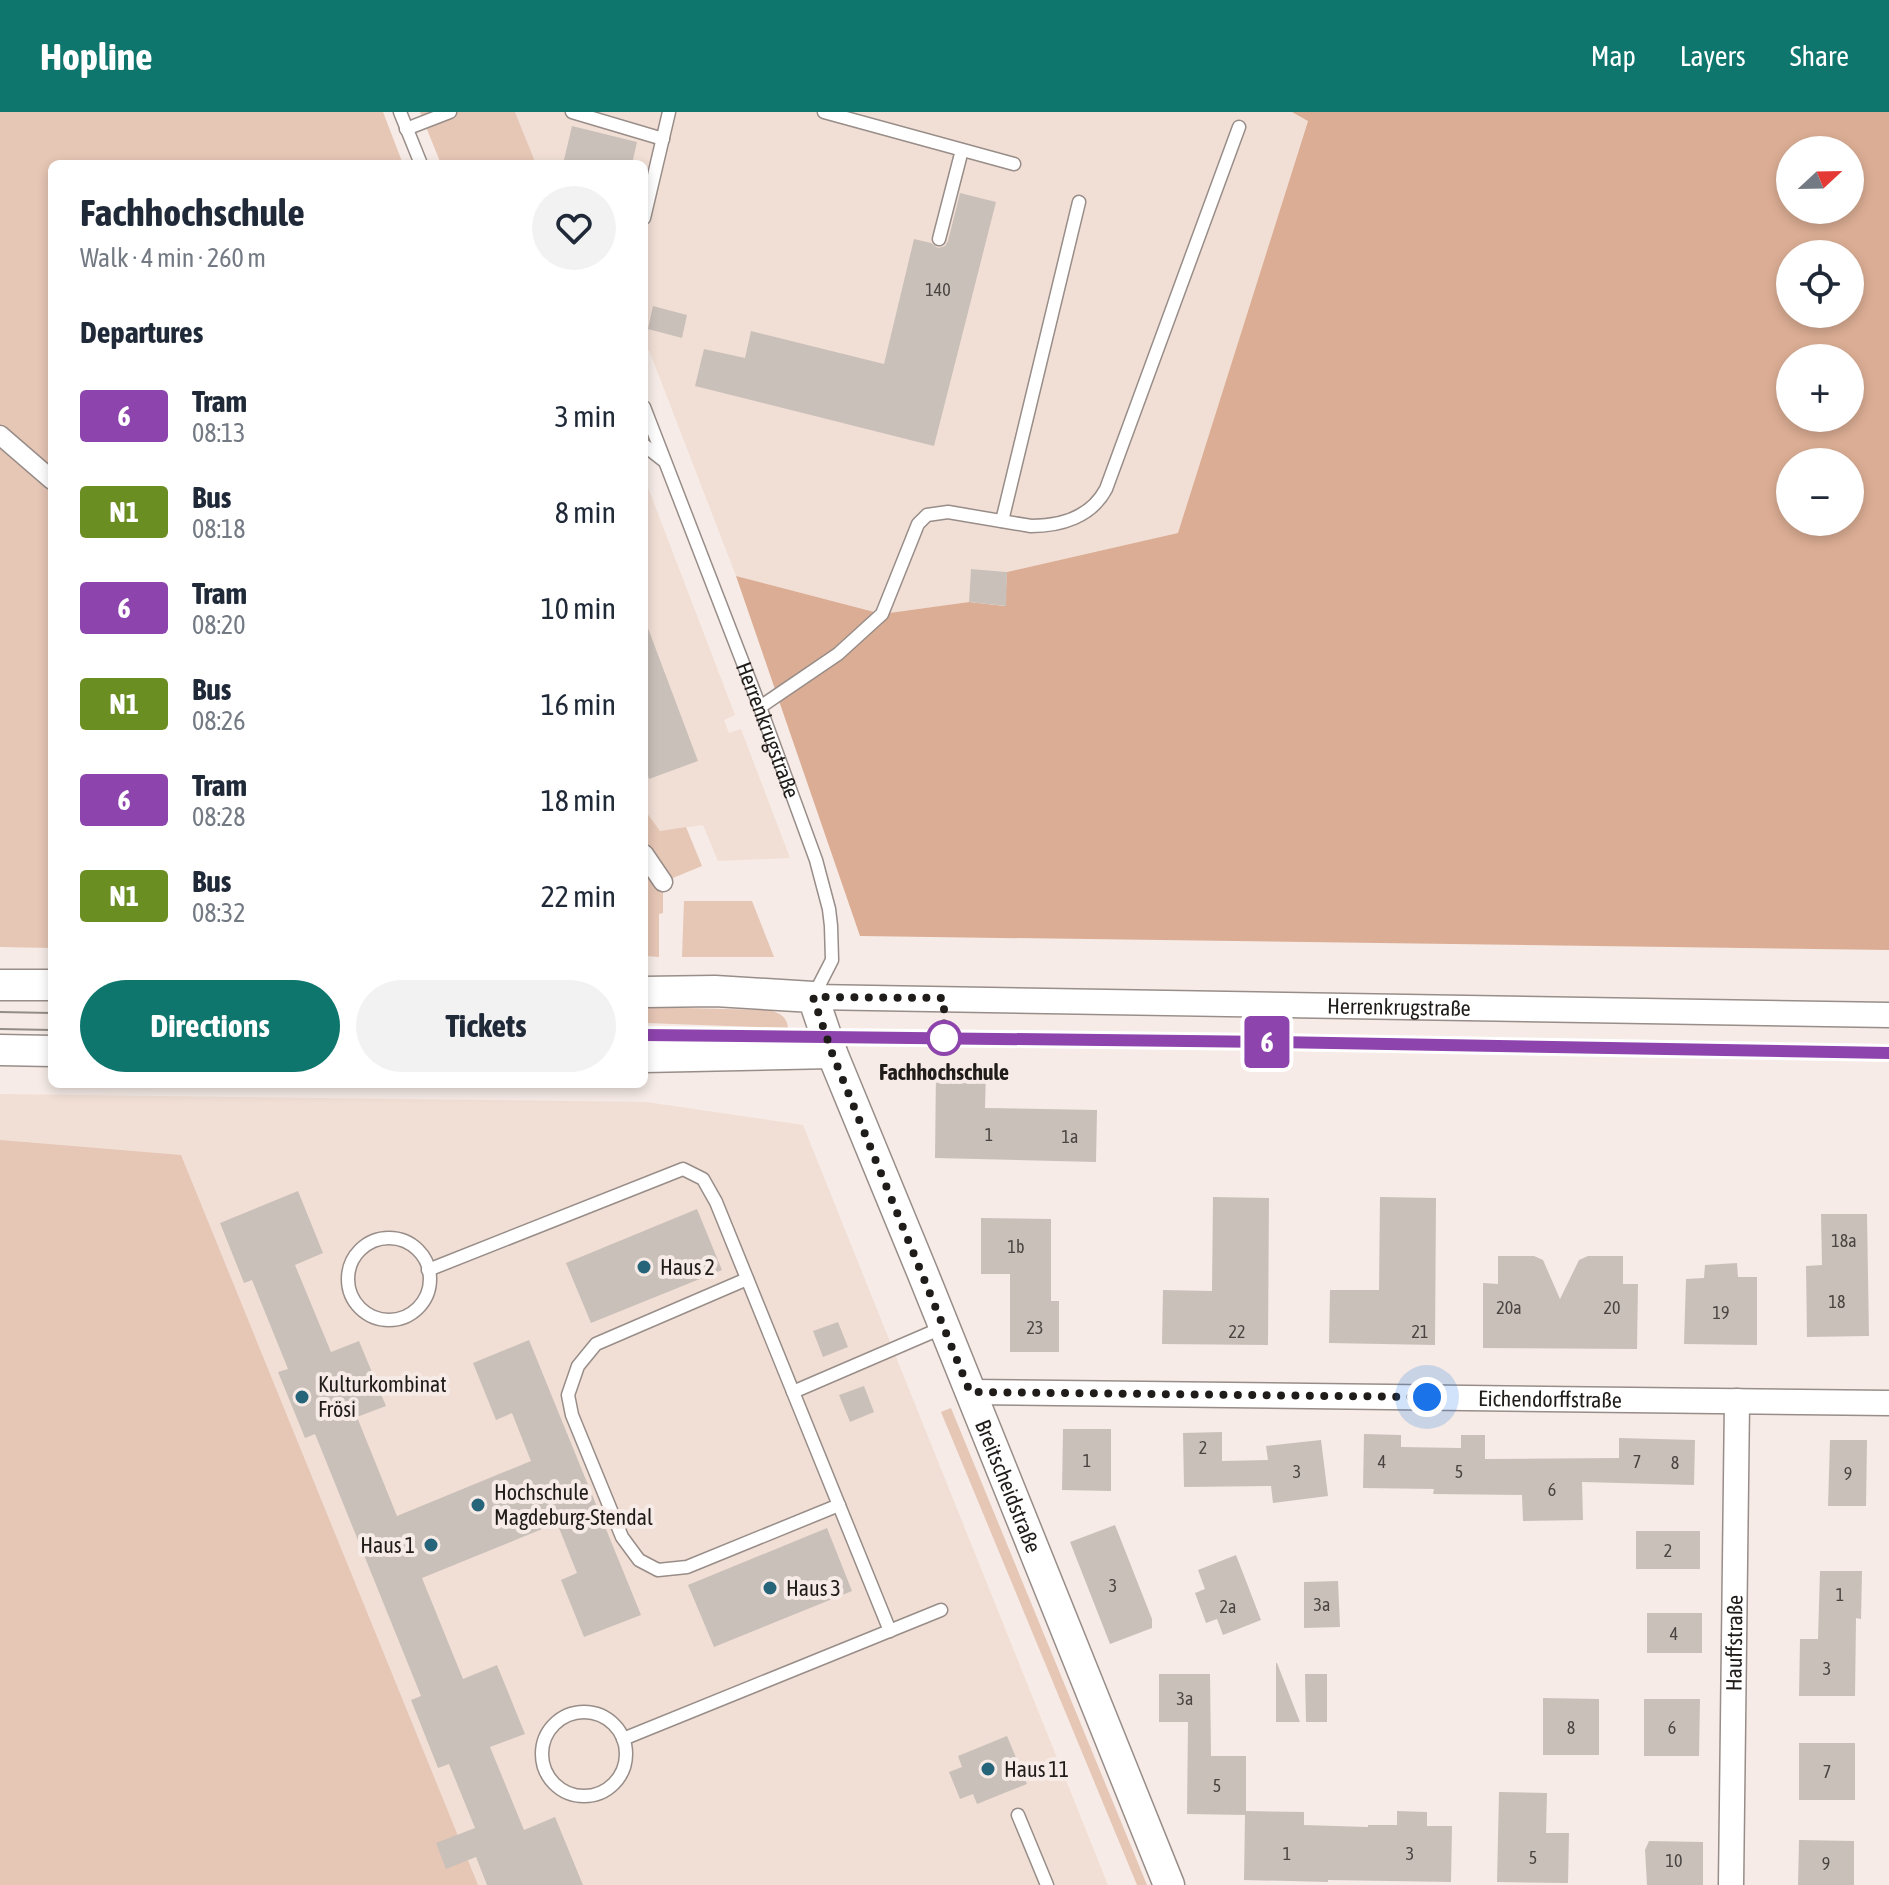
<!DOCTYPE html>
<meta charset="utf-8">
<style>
:root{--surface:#fff;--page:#f2f2f3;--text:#1f2937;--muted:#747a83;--accent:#0f766e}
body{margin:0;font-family:"Asap Condensed",sans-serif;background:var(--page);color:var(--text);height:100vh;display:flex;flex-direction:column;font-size:30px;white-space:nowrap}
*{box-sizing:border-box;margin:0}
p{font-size:26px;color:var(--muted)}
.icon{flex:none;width:44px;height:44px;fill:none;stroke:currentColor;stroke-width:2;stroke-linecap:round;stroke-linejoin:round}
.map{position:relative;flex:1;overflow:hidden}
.drawer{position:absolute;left:48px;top:48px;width:600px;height:928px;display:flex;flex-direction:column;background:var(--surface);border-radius:12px;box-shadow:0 4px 12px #0003}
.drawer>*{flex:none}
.badge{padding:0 16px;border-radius:6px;font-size:28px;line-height:52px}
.needle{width:52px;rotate:68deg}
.buttons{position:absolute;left:1776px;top:24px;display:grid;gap:16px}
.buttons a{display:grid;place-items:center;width:88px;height:88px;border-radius:50%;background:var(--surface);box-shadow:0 4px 12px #0003;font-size:40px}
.you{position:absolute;width:40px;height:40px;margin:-20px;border:6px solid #fff;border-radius:50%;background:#1a73e8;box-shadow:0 0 0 12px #1a73e833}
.map>.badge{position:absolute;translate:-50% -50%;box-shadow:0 0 0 4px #fff}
h2{padding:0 32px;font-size:30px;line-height:72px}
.round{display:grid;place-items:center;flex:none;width:84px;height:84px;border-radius:42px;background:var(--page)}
.overview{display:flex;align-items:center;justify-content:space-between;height:136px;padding:0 32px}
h1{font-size:38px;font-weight:700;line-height:60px}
.primary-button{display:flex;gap:16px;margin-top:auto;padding:16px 32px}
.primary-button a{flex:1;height:92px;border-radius:48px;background:var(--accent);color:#fff;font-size:32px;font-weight:700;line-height:92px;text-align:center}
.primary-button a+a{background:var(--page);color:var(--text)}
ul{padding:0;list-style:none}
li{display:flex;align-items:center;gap:24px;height:96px;padding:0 32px}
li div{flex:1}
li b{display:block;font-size:30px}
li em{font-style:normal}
li .badge{min-width:88px;font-weight:700;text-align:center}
header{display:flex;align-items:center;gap:48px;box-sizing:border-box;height:112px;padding:0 40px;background:var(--accent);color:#fff}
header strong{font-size:38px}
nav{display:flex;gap:44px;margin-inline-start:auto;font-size:28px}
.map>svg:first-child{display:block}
</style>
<header>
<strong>Hopline</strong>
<nav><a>Map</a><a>Layers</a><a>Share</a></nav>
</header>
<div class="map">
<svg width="1889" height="1773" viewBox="0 0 1889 1773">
<rect width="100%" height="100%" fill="#f6ebe6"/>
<path fill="#f1dfd5" d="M515,0H1292L1308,8L1179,421L1007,460L971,457L969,490L882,502L736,464L649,238L644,239V52H536Z
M644,365L735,603L724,608L729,621L741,617L790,746L718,749L703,713L660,719L644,697Z
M0,982L646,990L803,1013L1108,1773H0Z"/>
<path fill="#e6c6b5" d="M0,0H383L403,52H52V836L0,835Z
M420,0H515L536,52H441Z
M644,697L660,719L686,715L702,754L663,770V801L659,802V845L644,844Z
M684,789H752L774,845H682Z
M646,895L769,898C779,901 787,904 788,916L646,911Z
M0,1028L181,1043L478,1773H0Z
M951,1296L1147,1773H1137L941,1300Z"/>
<path fill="#dbad94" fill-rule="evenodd" d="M1292,0H1889V838L860,824L736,464L882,502L969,490L1005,494L1007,460L1178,421L1308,9ZM1790,38H1850V98H1790ZM1790,142H1850V202H1790ZM1790,246H1850V306H1790ZM1790,350H1850V410H1790Z"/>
<path fill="#cac0ba" d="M572,14L637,30L632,52H563Z
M960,81L996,90L934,334L695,274L704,237L745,246L751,219L884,252L914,127L931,131L938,136L945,134L948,129Z
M653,194L687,203L682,226L648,217Z
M971,457L1007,460L1006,494L969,490Z
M646,511L698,649L649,667L644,653V512Z
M936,957L986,958L985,996L1097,998L1096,1050L935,1046Z
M298,1079L323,1141L295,1153L331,1240L359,1229L386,1294L357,1305L397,1404L531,1349L512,1301L496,1308L473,1251L529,1228L641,1503L584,1525L561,1468L577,1461L557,1411L422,1466L463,1567L497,1553L525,1622L490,1635L524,1718L555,1705L583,1773H487L476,1745L446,1757L436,1731L475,1716L449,1652L438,1656L411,1588L421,1584L315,1322L305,1326L278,1260L288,1257L252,1168L244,1171L220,1111Z
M1213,1085L1269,1086L1268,1233L1162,1232L1163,1178L1212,1179Z
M1380,1085L1436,1086L1435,1233L1329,1231L1330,1178H1379Z
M697,1097L722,1158L591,1211L566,1151Z
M1821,1102H1867L1869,1224L1807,1225L1806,1154L1822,1153Z
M981,1106L1051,1107V1189H1059V1240H1010V1162H981Z
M1498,1144H1534L1543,1148L1560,1187L1579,1148L1588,1144H1623V1172H1638L1637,1237L1483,1236V1171L1498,1172Z
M1737,1151L1738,1165H1757V1233L1684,1232L1686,1167L1704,1166L1705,1153Z
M838,1210L848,1235L823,1245L813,1219Z
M864,1274L874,1300L850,1310L839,1283Z
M1063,1317H1111V1379L1062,1378Z
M1222,1320V1349L1268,1348L1266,1334L1321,1328L1328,1384L1273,1391L1271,1374L1184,1375L1183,1321Z
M1364,1322L1401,1323V1335L1461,1336V1323H1485V1347L1619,1346V1326L1695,1328L1694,1373L1582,1370L1583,1408L1523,1409L1522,1383L1433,1382L1434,1377L1363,1376Z
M1830,1328H1867L1866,1394H1828Z
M1115,1413L1152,1507V1516L1110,1532L1070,1430Z
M827,1416L852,1479L714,1535L688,1473Z
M1636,1419H1700V1457H1636Z
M1236,1443L1261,1508L1223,1523L1217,1507L1206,1511L1195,1481L1205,1477L1198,1458Z
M1820,1459H1862L1861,1507L1856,1506L1855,1584H1799L1800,1527H1818Z
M1338,1469L1340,1515L1304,1516V1470Z
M1647,1501H1702V1541H1647Z
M1276,1551H1277L1300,1610H1276Z
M1159,1562H1210L1211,1644H1246V1699L1304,1700V1713L1368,1715V1713H1397V1699L1427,1700V1714H1452L1451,1770L1328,1768V1770L1244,1768L1245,1703L1187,1702L1188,1610H1159Z
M1305,1562H1327V1610H1306Z
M1543,1586L1599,1587V1643H1543Z
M1644,1587H1700L1699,1644H1644Z
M1007,1624L1027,1672L977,1692L973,1682L960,1687L949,1660L962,1655L958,1644Z
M1799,1631H1855V1688H1799Z
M1499,1680L1547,1681L1546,1721H1569L1568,1771L1497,1770Z
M1799,1728L1854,1729V1773H1798Z
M1649,1729L1703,1730V1773H1647L1645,1738Z"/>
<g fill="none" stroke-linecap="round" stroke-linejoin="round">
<defs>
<g id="service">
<path d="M400,0L421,52"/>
<path d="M572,0L663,27"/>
<path d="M824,0L1014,52"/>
<path d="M406,17L450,0"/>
<path d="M644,106L669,0"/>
<path d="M939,127L962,38"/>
<path id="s1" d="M644,295L760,595L816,748L829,797L831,814L832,848L813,885"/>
<path d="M644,333L663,348"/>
<path d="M1002,409L1079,90"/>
<path d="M760,595L838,542L882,502L918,412L927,403L948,400L1031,414C1061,414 1091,405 1106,377L1239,15"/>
<circle cx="389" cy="1167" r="41"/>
<path d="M428,1158L683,1057L703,1067L716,1090L890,1519"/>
<path d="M747,1167L596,1232L578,1254L568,1283L572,1303L622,1425L639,1448L658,1458L687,1455L839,1393"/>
<path d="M793,1280L944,1215"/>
<circle cx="584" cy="1642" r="42"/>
<path d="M623,1627L941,1498"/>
<path d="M1018,1703L1047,1773"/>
</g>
<path id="pedestrian" d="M0,323L52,368
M644,742L663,770"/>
<g id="minor">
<path id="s2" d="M813,885L1889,903"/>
<path id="s3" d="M970,1280L1889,1291"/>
<path id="s4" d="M1731,1773L1737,1289"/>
</g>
<g id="tertiary">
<path d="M0,873H52"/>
<path id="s5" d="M644,880L715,879L813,885L832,941L923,1162L1169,1773"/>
<path d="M0,938L52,939"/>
<path d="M644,945L832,941"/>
</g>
</defs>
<use href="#service" stroke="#988d88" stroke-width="15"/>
<use href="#pedestrian" stroke="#988d88" stroke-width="21"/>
<use href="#minor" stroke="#988d88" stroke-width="27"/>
<use href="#tertiary" stroke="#988d88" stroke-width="33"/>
<use href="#service" stroke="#fff" stroke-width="12"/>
<use href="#pedestrian" stroke="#fff" stroke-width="18"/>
<use href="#minor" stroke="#fff" stroke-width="24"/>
<use href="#tertiary" stroke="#fff" stroke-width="30"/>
<path stroke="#938c88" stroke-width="2" d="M0,900L52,901
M0,917L52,918
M644,923L1276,930L1889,941"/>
</g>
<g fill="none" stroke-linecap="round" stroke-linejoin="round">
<defs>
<path id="line" d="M644,923L1276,930L1889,941"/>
</defs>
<use href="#line" stroke="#fff" stroke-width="18"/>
<use href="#line" stroke="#8e44ad" stroke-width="12"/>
<path stroke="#201c1a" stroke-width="8" stroke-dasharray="0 14.4" d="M944,926V886L813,885L832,941L970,1280L1427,1285"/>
</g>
<circle fill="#fff" stroke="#8e44ad" stroke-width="4" cx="944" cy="926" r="16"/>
<g fill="#26647a" stroke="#f6ebe6" stroke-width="3">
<circle cx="644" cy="1155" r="8"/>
<circle cx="302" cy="1285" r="8"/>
<circle cx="478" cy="1393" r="8"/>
<circle cx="431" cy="1433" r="8"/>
<circle cx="770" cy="1476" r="8"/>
<circle cx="988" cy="1657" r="8"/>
</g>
<g text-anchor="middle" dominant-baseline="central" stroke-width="8" stroke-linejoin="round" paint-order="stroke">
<g font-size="18" fill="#4a4542">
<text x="938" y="177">140</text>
<text x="989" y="1022">1</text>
<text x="1070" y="1024">1a</text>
<text x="1844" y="1128">18a</text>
<text x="1016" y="1134">1b</text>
<text x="1837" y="1189">18</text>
<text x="1509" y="1195">20a</text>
<text x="1612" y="1195">20</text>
<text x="1721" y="1200">19</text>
<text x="1035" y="1215">23</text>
<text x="1237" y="1219">22</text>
<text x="1420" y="1219">21</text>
<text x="1203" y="1335">2</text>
<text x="1087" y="1348">1</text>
<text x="1382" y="1349">4</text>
<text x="1637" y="1349">7</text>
<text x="1675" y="1350">8</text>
<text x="1297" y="1359">3</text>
<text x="1459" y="1359">5</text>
<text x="1848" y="1361">9</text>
<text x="1552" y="1377">6</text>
<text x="1668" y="1438">2</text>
<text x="1113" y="1473">3</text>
<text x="1840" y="1482">1</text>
<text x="1322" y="1492">3a</text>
<text x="1228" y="1494">2a</text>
<text x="1674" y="1521">4</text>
<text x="1827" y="1556">3</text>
<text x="1185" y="1586">3a</text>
<text x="1571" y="1615">8</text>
<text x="1672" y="1615">6</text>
<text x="1827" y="1659">7</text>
<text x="1217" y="1673">5</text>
<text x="1287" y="1741">1</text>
<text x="1410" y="1741">3</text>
<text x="1533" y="1745">5</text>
<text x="1674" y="1748">10</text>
<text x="1826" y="1751">9</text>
</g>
<g font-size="22" fill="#201c1a" stroke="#f6ebe6">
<text stroke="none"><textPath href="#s1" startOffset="346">Herrenkrugstraße</textPath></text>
<text stroke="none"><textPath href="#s2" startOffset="586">Herrenkrugstraße</textPath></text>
<text stroke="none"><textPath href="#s3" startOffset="580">Eichendorffstraße</textPath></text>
<text stroke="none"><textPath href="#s5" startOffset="696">Breitscheidstraße</textPath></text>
<text stroke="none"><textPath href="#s4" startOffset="242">Hauffstraße</textPath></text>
</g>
<g font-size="22" font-weight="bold" fill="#201c1a" stroke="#f6ebe6">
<text x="944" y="960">Fachhochschule</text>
</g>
<g font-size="22" fill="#201c1a" stroke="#f6ebe6" text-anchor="start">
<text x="660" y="1155">Haus 2</text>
<text x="318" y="1272">Kulturkombinat<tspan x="318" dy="25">Frösi</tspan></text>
<text x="494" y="1380">Hochschule<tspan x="494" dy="25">Magdeburg-Stendal</tspan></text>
<text x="415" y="1433" text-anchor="end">Haus 1</text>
<text x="786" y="1476">Haus 3</text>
<text x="1004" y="1657">Haus 11</text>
</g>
</g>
</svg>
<div class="buttons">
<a><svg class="needle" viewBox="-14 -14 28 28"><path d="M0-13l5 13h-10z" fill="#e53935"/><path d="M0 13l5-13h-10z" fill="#747a83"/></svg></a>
<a><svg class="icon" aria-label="locate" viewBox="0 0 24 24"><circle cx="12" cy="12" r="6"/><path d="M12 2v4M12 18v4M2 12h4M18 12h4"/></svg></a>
<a>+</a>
<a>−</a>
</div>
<div class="you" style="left:1427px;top:1285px"></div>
<b class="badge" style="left:1267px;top:930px;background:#8e44ad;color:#fff">6</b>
<section class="drawer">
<div class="overview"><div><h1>Fachhochschule</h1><p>Walk · 4 min · 260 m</p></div><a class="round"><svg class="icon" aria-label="heart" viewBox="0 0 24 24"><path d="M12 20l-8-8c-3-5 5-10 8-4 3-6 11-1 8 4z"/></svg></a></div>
<h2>Departures</h2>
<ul>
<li><span class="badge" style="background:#8e44ad;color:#fff">6</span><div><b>Tram</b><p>08:13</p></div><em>3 min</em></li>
<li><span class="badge" style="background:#6b8e23;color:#fff">N1</span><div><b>Bus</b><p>08:18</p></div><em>8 min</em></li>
<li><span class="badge" style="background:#8e44ad;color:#fff">6</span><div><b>Tram</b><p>08:20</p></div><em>10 min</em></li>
<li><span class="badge" style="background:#6b8e23;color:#fff">N1</span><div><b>Bus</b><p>08:26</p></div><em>16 min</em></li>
<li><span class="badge" style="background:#8e44ad;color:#fff">6</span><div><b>Tram</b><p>08:28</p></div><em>18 min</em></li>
<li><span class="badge" style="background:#6b8e23;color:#fff">N1</span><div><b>Bus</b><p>08:32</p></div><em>22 min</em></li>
</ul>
<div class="primary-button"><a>Directions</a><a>Tickets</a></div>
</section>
</div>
